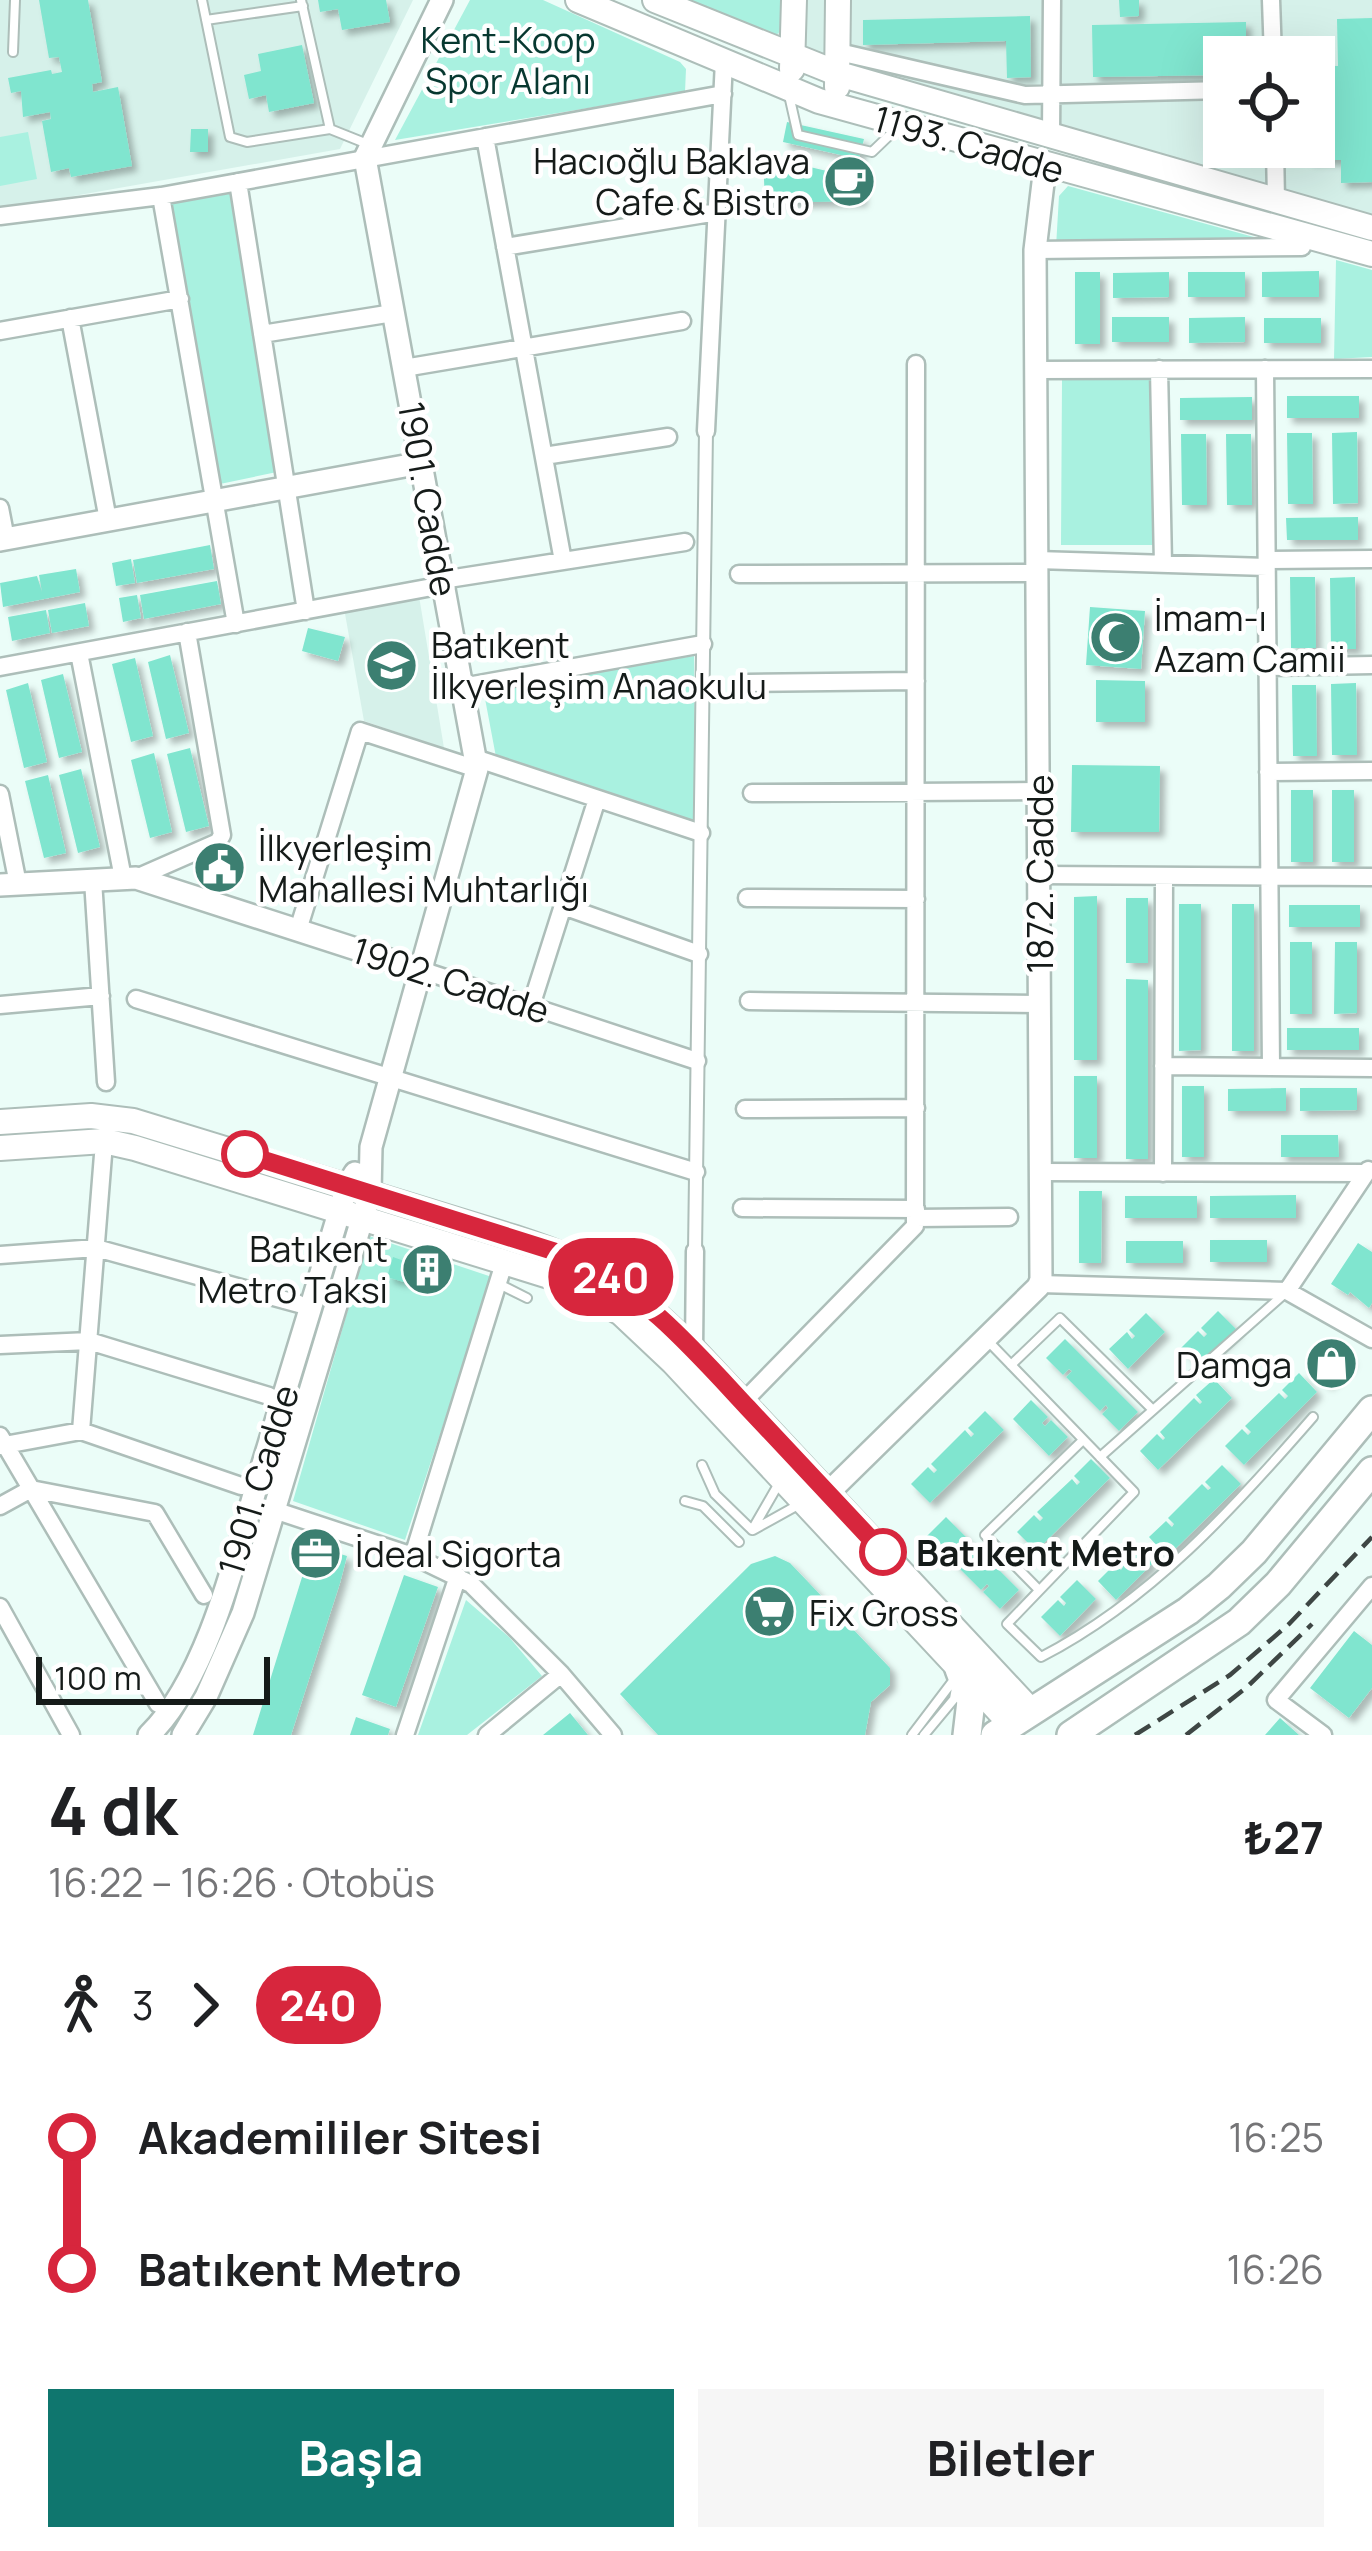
<!DOCTYPE html>
<html lang="tr">
<meta charset="utf-8">
<style>
:root{--surface:#fff;--page:#f6f6f6;--text:#202124;--muted:#757577;--accent:#0f766e}
body{margin:0;font-family:Manrope,sans-serif;background:var(--page);color:var(--text);height:100vh;display:flex;flex-direction:column;font-size:45px;white-space:nowrap}
*{box-sizing:border-box;margin:0}
p{font-size:39px;color:var(--muted)}
.icon{flex:none;width:66px;height:66px;fill:none;stroke:currentColor;stroke-width:2;stroke-linecap:round;stroke-linejoin:round}
.map{position:relative;height:1735px;overflow:hidden}
.panel{display:flex;flex-direction:column;background:var(--surface);flex:1}
.panel>*{flex:none}
.badge{padding:0 24px;border-radius:39px;font-size:42px;line-height:78px}
.controls{position:absolute;left:1203px;top:36px;display:grid;gap:24px}
.controls a{display:grid;place-items:center;width:132px;height:132px;border-radius:0px;background:var(--surface);box-shadow:0 12px 48px #0002;font-size:60px}
.scale{position:absolute;left:36px;bottom:30px;width:234px;box-sizing:border-box;padding-left:12px;border:6px solid #151b19;border-top:0;font-size:33px;line-height:42px;white-space:nowrap;color:#151b19;-webkit-text-stroke:9px #fff;paint-order:stroke}
.map>.badge{position:absolute;translate:-50% -50%;box-shadow:0 0 0 6px #fff}
.legs{display:flex;align-items:center;gap:18px;height:132px;padding:0 48px;font-size:39px}
.legs p{margin-inline-start:auto}
.head{display:flex;align-items:center;justify-content:space-between;height:204px;padding:0 48px}
h1{font-size:66px;font-weight:700;line-height:90px}
.action{display:flex;gap:24px;margin-top:auto;padding:24px 48px}
.action a{flex:1;height:138px;border-radius:0px;background:var(--accent);color:#fff;font-size:48px;font-weight:700;line-height:138px;text-align:center}
.action a+a{background:var(--page);color:var(--text)}
ul{padding:0 48px;list-style:none}
li{display:flex;align-items:center;gap:42px;height:132px;font-size:45px}
li i{display:grid;place-items:center;width:18px;height:100%;margin:0 15px;background:currentColor}
li i::after{content:'';width:30px;height:30px;margin:-15px;border:9px solid;border-radius:50%;background:var(--surface)}
li p{margin-inline-start:auto}
li:first-child i{background:linear-gradient(#0000 50%,currentColor 0)}
li:last-child i{background:linear-gradient(currentColor 50%,#0000 0)}
.map>svg:first-child{display:block}
</style>
<div class="map">
<svg width="1372" height="1735" viewBox="0 0 1372 1735">
<defs>
<filter id="shadow"><feDropShadow dx="5.5" dy="5.5" stdDeviation="3" flood-color="#0004"/></filter>
</defs>
<rect width="100%" height="100%" fill="#ebfdf8"/>
<path fill="#d6f1ea" fill-rule="evenodd" d="M0,0H413L340,149L0,209Z
M672,0H1372V214L1233,181L857,75ZM1224,57H1314V147H1224Z
M419,596L444,748L364,721L344,608Z"/>
<path fill="#a9f1e0" d="M470,0H543L680,62L686,69L685,92L395,140Z
M672,0H782L784,28L768,42Z
M28,132L37,179L0,186V137Z
M1068,186L1276,243L1056,247L1059,196Z
M231,191L277,472L220,484L166,201Z
M1336,260L1372,270V357L1334,359Z
M1062,380H1154L1153,545H1061Z
M694,656L696,828L496,757L483,688Z
M369,1236L492,1277L405,1540L293,1501Z
M466,1600L509,1637L542,1676L467,1735H418Z"/>
<path fill="#80e5cf" filter="url(#shadow)" d="M39,0H88L102,82L92,84L93,92L118,87L132,166L71,177L69,168L51,172L42,121L51,119L50,112L23,117L21,91L11,93L8,78L51,70L52,74L62,72L59,57L49,58Z
M318,0H386L390,22L342,30L338,9L320,12Z
M1119,0H1139V16L1120,17Z
M1030,16L1031,77L1007,78L1006,41L863,45V20Z
M1372,18V182L1341,183V160H1308L1307,147H1314V66H1338L1337,19Z
M1246,22V57H1224V75L1093,77L1092,25Z
M302,45L314,103L269,112L266,95L249,99L244,75L261,71L258,54Z
M787,122L864,139L859,159L783,142Z
M191,129H208V152H190Z
M763,156L861,179L862,201L765,203Z
M1319,271V297H1262V272Z
M1075,272H1100V344H1075Z
M1169,272V297L1113,298V273Z
M1188,272H1245V297H1188Z
M1112,317H1169V342H1112Z
M1245,317V342L1189,343V318Z
M1264,318H1321V343H1264Z
M1287,396H1359V418H1287Z
M1252,397V420H1180V398Z
M1357,432L1358,503L1333,504L1332,433Z
M1287,433H1312L1313,504H1288Z
M1181,434H1206L1207,505H1182Z
M1226,434H1251L1252,505H1227Z
M1358,517V540H1287L1286,518Z
M210,545L214,569L137,583L133,560Z
M131,559L135,583L116,586L112,563Z
M76,569L80,592L3,607L0,583L37,576L42,592L39,575Z
M1290,577H1315L1316,648H1291Z
M1355,577L1356,649H1331L1330,578Z
M217,581L221,604L144,619L140,595Z
M137,595L141,618L123,622L119,598Z
M85,603L89,626L52,633L48,610Z
M1090,607L1145,611L1141,669L1086,665Z
M46,610L50,633L12,641L8,617Z
M308,628L345,637L338,661L302,651Z
M170,655L189,733L166,739L148,662Z
M135,658L153,736L131,742L112,664Z
M63,674L82,752L59,758L41,680Z
M1096,680L1145,681V722H1096Z
M28,683L47,762L24,768L6,690Z
M1356,683L1357,755H1332L1331,684Z
M1292,685H1316L1317,756H1293Z
M190,748L209,826L186,832L167,754Z
M154,753L172,832L150,838L131,760Z
M1072,765L1160,766L1159,832H1071Z
M81,769L100,847L78,853L59,775Z
M48,775L66,853L44,858L25,781Z
M1291,790H1313V862H1291Z
M1332,790H1354V862H1332Z
M207,862H232V874H207Z
M1097,896V1060H1074V897Z
M1126,898H1148V963H1126Z
M1179,904H1201V1050L1179,1051Z
M1232,904H1254V1051H1232Z
M1289,905H1360V927H1289Z
M1290,942H1312V1014H1290Z
M1335,942H1357V1013L1334,1014Z
M1126,979L1148,980V1159H1126Z
M1287,1028H1359V1050H1287Z
M1074,1076H1097V1158H1074Z
M1182,1086H1204V1157H1182Z
M1286,1088V1111H1228V1089Z
M1300,1088H1357V1110L1300,1111Z
M1281,1135H1338L1339,1157H1281Z
M1079,1191H1102L1101,1263H1079Z
M1296,1195V1218H1210V1196Z
M1125,1196H1197V1218H1125Z
M1210,1240H1267V1262H1210Z
M1126,1241H1183V1263H1126Z
M1358,1243L1372,1252V1303L1369,1308L1350,1292L1348,1295L1331,1284Z
M393,1257L410,1263L404,1282L387,1277Z
M418,1260L438,1263L436,1277L416,1274Z
M1218,1311L1237,1330L1200,1367L1181,1348L1198,1331L1204,1337L1207,1334L1201,1328Z
M1146,1313L1165,1332L1128,1369L1109,1349L1127,1332L1132,1339L1135,1336L1129,1330Z
M1065,1339L1138,1412L1119,1431L1102,1414L1108,1408L1106,1405L1100,1411L1066,1377L1072,1371L1069,1369L1063,1375L1046,1358Z
M1334,1344L1351,1360L1327,1385L1310,1368Z
M1299,1373L1317,1392L1244,1465L1225,1446L1242,1429L1248,1435L1251,1432L1245,1426L1279,1393L1285,1399L1288,1396L1282,1390Z
M1214,1379L1232,1398L1158,1470L1140,1451L1157,1434L1163,1440L1165,1438L1160,1432L1194,1398L1200,1404L1202,1402L1196,1395Z
M1031,1400L1048,1417L1042,1423L1045,1426L1051,1420L1068,1437L1049,1456L1013,1419Z
M985,1411L1004,1430L930,1503L911,1484L928,1467L934,1473L937,1470L931,1464L965,1430L971,1437L974,1434L968,1428Z
M1091,1459L1110,1478L1036,1551L1017,1532L1034,1515L1040,1521L1043,1518L1037,1512L1072,1479L1077,1485L1080,1482L1074,1476Z
M1222,1465L1241,1484L1167,1557L1149,1537L1166,1521L1172,1527L1174,1524L1168,1518L1202,1484L1208,1490L1211,1488L1205,1482Z
M946,1517L1019,1590L1000,1609L983,1592L989,1586L987,1584L981,1590L947,1556L953,1550L950,1547L944,1553L927,1536Z
M1134,1544L1153,1563L1116,1600L1098,1581L1115,1564L1121,1570L1123,1567L1117,1561Z
M312,1545L347,1556L340,1583L291,1735H253Z
M775,1556L790,1563L890,1668V1685L871,1702L865,1735H658L620,1694L751,1564Z
M404,1575L438,1587L396,1707L362,1695Z
M1077,1580L1096,1599L1060,1636L1041,1617L1058,1600L1064,1606L1066,1603L1060,1597Z
M1354,1631L1372,1645V1688L1349,1718L1310,1688Z
M570,1713L588,1735H543Z
M356,1717L390,1729L388,1735H350Z
M1280,1718L1299,1735H1265Z"/>
<g fill="none" stroke-linecap="round" stroke-linejoin="round">
<defs>
<path id="service" d="M202,0L230,137L247,142L330,129L370,145
M301,0L330,129
M206,20L303,6
M13,52L15,0
M789,95L798,135L872,152L898,127
M499,1284L527,1298
M987,1340L1134,1492L1007,1624L1041,1657C1150,1601 1234,1508 1313,1417
M1011,1365L1060,1318L1153,1410
M1100,1457L1283,1295
M702,1465L715,1494L752,1530
M685,1501L703,1506L739,1542
M752,1530L778,1485
M753,1530L798,1505
M1039,1590L985,1535L1083,1440
M912,1735L953,1681
M924,1735L954,1699L956,1688"/>
<path id="pedestrian" d="M695,1251L706,431"/>
<path id="minor" d="M1271,0L1273,57
M839,52L1025,95L1224,90
M1051,135L1052,0
M485,137L563,561
M1275,147L1276,201
M238,182L306,611
M161,196L236,624
M0,216L161,196L723,94
M505,247L717,212
M1035,250L1302,247
M70,318L108,520
M0,331L180,299
M262,334L393,313
M404,368L682,321
M1159,369L1163,564
M1265,369L1271,1067
M1036,370L1372,369
M706,431L724,61
M544,456L668,437
M0,508L6,539
M1037,560L1267,567
M1267,560L1372,559
M739,574L1037,573
M442,580L685,542
M79,653L123,878
M0,667L443,585
M1268,667L1372,665
M748,683L916,681
M462,687L703,644
M475,758L701,833
M1268,772L1372,771
M752,793L1038,791
M0,794L18,884
M1039,875L1372,877
M136,878L218,842L222,835L187,632
M93,880L106,1082
M747,898L916,899
M563,906L699,954
M298,930L360,731L477,769
M421,970L697,1061
M136,999L696,1172
M749,1001L1039,1004
M0,1005L101,996
M531,1006L597,799
M1163,1066L1372,1068
M745,1109L916,1108
M1040,1172L1366,1173
M1163,1173L1164,876
M742,1208L916,1209
M916,1218L1009,1217
M0,1255L96,1248L299,1304
M1040,1284L1287,1291L1372,1339
M1287,1291L1368,1170
M0,1345L89,1341L269,1396
M694,1350L695,1251
M743,1402L915,1226L916,364
M81,1431L103,1155
M0,1436L158,1704
M0,1446L81,1431L241,1486
M0,1506L31,1489L155,1513L204,1595
M274,1510L413,1556L471,1584L561,1674L613,1735
M413,1556L505,1260
M0,1607L71,1735
M405,1735L458,1576
M487,1735L561,1674
M1323,1735L1276,1700L1372,1586"/>
<path id="tertiary" d="M0,540L421,463
M0,885L136,878L421,970
M828,1493L1038,1287L1041,1280L1035,250L1045,166
M149,1735C209,1677 238,1547 262,1467C291,1373 319,1280 347,1186L355,1173
M183,1735L206,1697L243,1613L370,1193L371,1147L477,769L365,158L442,0"/>
<path id="secondary" d="M578,0L819,101L1372,254
M655,0L839,74L1372,228
M792,69L794,0
M837,87L838,0
M0,1122L91,1116L133,1121L515,1238C603,1267 628,1286 694,1350L1032,1712
M0,1148L104,1141L135,1148L562,1280L621,1313L673,1362L1012,1725"/>
<path id="primary" d="M959,1669L971,1701L967,1735
M995,1735L1188,1611L1219,1586L1254,1552L1372,1410
M1071,1735L1239,1622L1278,1584L1372,1471"/>
</defs>
<use href="#service" stroke="#adbeb9" stroke-width="12"/>
<use href="#pedestrian" stroke="#adbeb9" stroke-width="16"/>
<use href="#minor" stroke="#adbeb9" stroke-width="21"/>
<use href="#tertiary" stroke="#adbeb9" stroke-width="26"/>
<use href="#secondary" stroke="#adbeb9" stroke-width="28"/>
<use href="#primary" stroke="#adbeb9" stroke-width="32"/>
<use href="#service" stroke="#fff" stroke-width="8"/>
<use href="#pedestrian" stroke="#fff" stroke-width="12"/>
<use href="#minor" stroke="#fff" stroke-width="16"/>
<use href="#tertiary" stroke="#fff" stroke-width="21"/>
<use href="#secondary" stroke="#fff" stroke-width="24"/>
<use href="#primary" stroke="#fff" stroke-width="27"/>
<path stroke="#3e4644" stroke-width="4.5" stroke-dasharray="18 9" stroke-linecap="butt" d="M1135,1735L1230,1675L1289,1624L1372,1537
M1186,1735L1247,1687L1312,1624"/>
</g>
<g fill="none" stroke-linecap="round" stroke-linejoin="round">
<defs>
<path id="line-1" d="M245,1154L572,1257C644,1292 694,1350 748,1408C793,1456 838,1504 883,1552"/>
</defs>
<use href="#line-1" stroke="#fff" stroke-width="27"/>
<use href="#line-1" stroke="#d7263d" stroke-width="18"/>
</g>
<defs>
<symbol id="cafe-disc" viewBox="-11 -11 22 22"><circle r="9.5" fill="#3c7f71" stroke="#fff"/><path d="M-5.5-4.5H6V0H3Q3 3.5 0 3.5H-2.5Q-5.5 3.5-5.5 0ZM3-3.2v2h1.7v-2ZM-6 4.5H4V6H-6Z" fill="#fff"/></symbol>
<symbol id="mosque-disc" viewBox="-11 -11 22 22"><circle r="9.5" fill="#3c7f71" stroke="#fff"/><path d="M3.5-4.9A6 6 0 1 0 3.5 4.9A5 5 0 1 1 3.5-4.9Z" fill="#fff"/></symbol>
<symbol id="school-disc" viewBox="-11 -11 22 22"><circle r="9.5" fill="#3c7f71" stroke="#fff"/><path d="M0-5L7-2L0 1L-7-2ZM-4 1L0 2.5L4 1V4Q0 6-4 4Z" fill="#fff"/></symbol>
<symbol id="civic-disc" viewBox="-11 -11 22 22"><circle r="9.5" fill="#3c7f71" stroke="#fff"/><path d="M-.6-6.5H3V-4.5H.6V-3L4-1V1h2V6H-6V1h2V-1L-.6-3ZM-1.2 2.5V6h2.4V2.5Z" fill="#fff"/></symbol>
<symbol id="building-disc" viewBox="-11 -11 22 22"><circle r="9.5" fill="#3c7f71" stroke="#fff"/><path d="M-4-6H4V6H1V3H-1V6H-4ZM-2.5-4.3h1.7v1.8h-1.7ZM.8-4.3h1.7v1.8H.8ZM-2.5-1h1.7V.8h-1.7ZM.8-1h1.7V.8H.8Z" fill="#fff"/></symbol>
<symbol id="shop-disc" viewBox="-11 -11 22 22"><circle r="9.5" fill="#3c7f71" stroke="#fff"/><path d="M-5-2.5h2.3a2.7 3.5 0 0 1 5.4 0H5L5.5 6h-11ZM-1.5-2.5h3a1.5 2.3 0 0 0-3 0Z" fill="#fff"/></symbol>
<symbol id="office-disc" viewBox="-11 -11 22 22"><circle r="9.5" fill="#3c7f71" stroke="#fff"/><path d="M-6-3h4V-5.5h4V-3h4V5H-6ZM-1-4.5V-3h2v-1.5ZM-6 0V1H6V0Z" fill="#fff"/></symbol>
<symbol id="supermarket-disc" viewBox="-11 -11 22 22"><circle r="9.5" fill="#3c7f71" stroke="#fff"/><path d="M-6-5.5h2.5l.6 2H6L4.5 2H-2.5L-4.4-4H-6ZM-1.5 3.2a1.3 1.3 0 1 0 .1 0ZM3 3.2a1.3 1.3 0 1 0 .1 0Z" fill="#fff"/></symbol>
</defs>
<g fill-rule="evenodd">
<use href="#cafe-disc" x="820" y="152" width="59" height="59"/>
<use href="#mosque-disc" x="1086" y="608" width="59" height="59"/>
<use href="#school-disc" x="362" y="636" width="59" height="59"/>
<use href="#civic-disc" x="190" y="838" width="59" height="59"/>
<use href="#building-disc" x="398" y="1240" width="59" height="59"/>
<use href="#shop-disc" x="1302" y="1334" width="59" height="59"/>
<use href="#office-disc" x="286" y="1524" width="59" height="59"/>
<use href="#supermarket-disc" x="740" y="1582" width="59" height="59"/>
</g>
<g fill="#fff" stroke="#d7263d" stroke-width="6">
<circle cx="245" cy="1154" r="21"/>
<circle cx="883" cy="1552" r="21"/>
</g>
<g text-anchor="middle" dominant-baseline="central" stroke-width="9" stroke-linejoin="round" paint-order="stroke">
<g font-size="36" fill="#073830" stroke="#fff">
<text x="508" y="39">Kent-Koop<tspan x="508" dy="41">Spor Alanı</tspan></text>
</g>
<g font-size="36" fill="#151b19" stroke="#fff">
<text transform="translate(969 144) rotate(16)">1193. Cadde</text>
<text transform="translate(428 499) rotate(80)">1901. Cadde</text>
<text transform="translate(1039 874) rotate(-90)">1872. Cadde</text>
<text transform="translate(451 980) rotate(18)">1902. Cadde</text>
<text transform="translate(258 1480) rotate(-73)">1901. Cadde</text>
</g>
<g font-size="36" fill="#151b19" stroke="#fff" text-anchor="start">
<text x="810" y="160" text-anchor="end">Hacıoğlu Baklava<tspan x="810" dy="41">Cafe &amp; Bistro</tspan></text>
<text x="1154" y="617">İmam-ı<tspan x="1154" dy="41">Azam Camii</tspan></text>
<text x="431" y="644">Batıkent<tspan x="431" dy="41">İlkyerleşim Anaokulu</tspan></text>
<text x="258" y="847">İlkyerleşim<tspan x="258" dy="41">Mahallesi Muhtarlığı</tspan></text>
<text x="388" y="1248" text-anchor="end">Batıkent<tspan x="388" dy="41">Metro Taksi</tspan></text>
<text x="1292" y="1364" text-anchor="end">Damga</text>
<text x="355" y="1553">İdeal Sigorta</text>
<text x="809" y="1612">Fix Gross</text>
</g>
<g font-size="36" font-weight="bold" fill="#151b19" stroke="#fff" text-anchor="start">
<text x="916" y="1552">Batıkent Metro</text>
</g>
</g>
</svg>
<div class="controls">
<a><svg class="icon" aria-label="locate" viewBox="0 0 24 24"><circle cx="12" cy="12" r="6"/><path d="M12 2v4M12 18v4M2 12h4M18 12h4"/></svg></a>
</div>
<div class="scale">100 m</div>
<b class="badge" style="left:611px;top:1277px;background:#d7263d;color:#fff">240</b>
</div>
<section class="panel">
<div class="head"><div><h1>4 dk</h1><p>16:22 – 16:26 · Otobüs</p></div><b>₺27</b></div>
<div class="legs"><svg class="icon" aria-label="walk" viewBox="0 0 24 24"><circle cx="13" cy="4" r="2"/><path d="M13 8l-2 6 4 7M11 14l-3 7M7 12l3-4h3l4 4"/></svg>3<svg class="icon" aria-label="forward" viewBox="0 0 24 24"><path d="M9 5l7 7-7 7"/></svg><b class="badge" style="background:#d7263d;color:#fff">240</b></div>
<ul>
<li><i style="color:#d7263d"></i><b>Akademililer Sitesi</b><p>16:25</p></li>
<li><i style="color:#d7263d"></i><b>Batıkent Metro</b><p>16:26</p></li>
</ul>
<div class="action"><a>Başla</a><a>Biletler</a></div>
</section>
